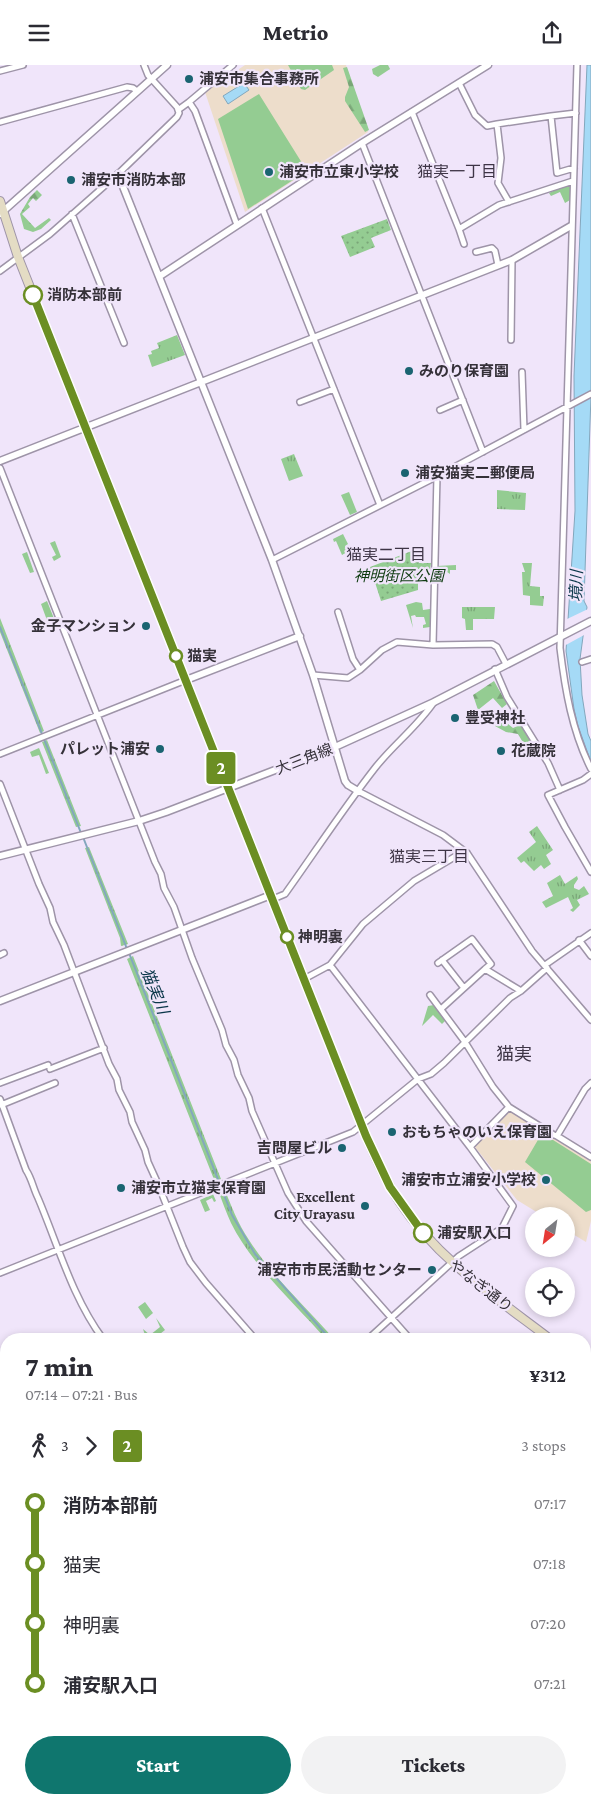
<!DOCTYPE html>
<meta charset="utf-8">
<style>
:root{--surface:#fff;--page:#f2f2f3;--text:#2b2b33;--muted:#7c7c81;--accent:#0f766e}
body{margin:0;font-family:"Crimson Pro","Noto Sans JP",serif;background:var(--page);color:var(--text);height:100vh;display:flex;flex-direction:column;font-size:19px;white-space:nowrap}
*{box-sizing:border-box;margin:0}
p{font-size:16px;color:var(--muted)}
.icon{flex:none;width:28px;height:28px;fill:none;stroke:currentColor;stroke-width:2;stroke-linecap:round;stroke-linejoin:round}
.map{position:relative;flex:1;overflow:hidden}
.details{position:absolute;left:0px;top:1268px;width:591px;height:471px;display:flex;flex-direction:column;background:var(--surface);border-radius:20px 20px 0 0;box-shadow:0 2px 8px #0003}
.details>*{flex:none}
.badge{padding:0 10px;border-radius:4px;font-size:18px;line-height:32px}
.needle{width:32px;rotate:210deg}
.tools{position:absolute;left:525px;top:1142px;display:grid;gap:10px}
.tools a{display:grid;place-items:center;width:50px;height:50px;border-radius:50%;background:var(--surface);box-shadow:0 2px 8px #0003;font-size:25px}
.map>.badge{position:absolute;translate:-50% -50%;box-shadow:0 0 0 2px #fff}
.legs{display:flex;align-items:center;gap:8px;height:55px;padding:0 25px;font-size:16px}
.legs p{margin-inline-start:auto}
.summary{display:flex;align-items:center;justify-content:space-between;height:85px;padding:0 25px}
h1{font-size:28px;font-weight:800;line-height:38px}
.action{display:flex;gap:10px;margin-top:auto;padding:10px 25px}
.action a{flex:1;height:58px;border-radius:30px;background:var(--accent);color:#fff;font-size:20px;font-weight:800;line-height:58px;text-align:center}
.action a+a{background:var(--page);color:var(--text)}
ul{padding:0 25px;list-style:none}
li{display:flex;align-items:center;gap:18px;height:60px;font-size:19px}
li i{display:grid;place-items:center;width:8px;height:100%;margin:0 6px;background:currentColor}
li i::after{content:'';width:12px;height:12px;margin:-6px;border:4px solid;border-radius:50%;background:var(--surface)}
li p{margin-inline-start:auto}
li:first-child i{background:linear-gradient(#0000 50%,currentColor 0)}
li:last-child i{background:linear-gradient(currentColor 50%,#0000 0)}
header{display:flex;justify-content:space-between;align-items:center;height:65px;padding:0 25px;background:var(--surface);font-size:22px;font-weight:800}
.map>svg:first-child{display:block}
</style>
<header><svg class="icon" aria-label="menu" viewBox="0 0 24 24"><path d="M4 6h16M4 12h16M4 18h16"/></svg>Metrio<svg class="icon" aria-label="share" viewBox="0 0 24 24"><path d="M12 15V3M7 8l5-5 5 5M5 13v7h14v-7"/></svg></header>
<div class="map">
<svg width="591" height="1738" viewBox="0 0 591 1738">
<defs>
<pattern id="grass-tufts" width="24" height="20" patternUnits="userSpaceOnUse" patternTransform="scale(1.25)"><rect width="24" height="20" fill="#94cc92"/><path d="M3 7l-1-3M5 7V3M7 7l1-3M15 17l-1-3M17 17v-4M19 17l1-3" fill="none" stroke="#7aa678"/></pattern>
<pattern id="forest-firs" width="22" height="20" patternUnits="userSpaceOnUse" patternTransform="scale(1.25)"><rect width="22" height="20" fill="#94cc92"/><path d="M5 1l3.5 6h-7zM16 11l3.5 6h-7z" fill="#7aa678"/></pattern>
<pattern id="cemetery-stones" width="16" height="16" patternUnits="userSpaceOnUse" patternTransform="scale(1.25)"><rect width="16" height="16" fill="#94cc92"/><path d="M2 7V4a2 2 0 0 1 4 0v3zM10 15v-3a2 2 0 0 1 4 0v3z" fill="#7aa678"/></pattern>
<pattern id="park-dots" width="8" height="8" patternUnits="userSpaceOnUse" patternTransform="scale(1.25)"><rect width="8" height="8" fill="#94cc92"/><path d="M2 2h.1M6 6h.1" fill="none" stroke="#7aa678" stroke-width="1.8" stroke-linecap="round"/></pattern>
</defs>
<rect width="100%" height="100%" fill="#f0e5fa"/>
<path fill="#edddcb" d="M245,0H346L368,67L245,147L205,27Z
M509,1045H512L591,1094V1156L586,1177L566,1165V1151H543L517,1135L475,1082V1080Z"/>
<path fill="url(#grass-tufts)" d="M177,270L185,290L152,302L148,290L152,289L151,286L159,283L157,278Z
M294,389L303,411L289,416L281,394Z
M497,425L526,428L525,445L497,444Z
M522,498H532L530,521L540,522V531H544L543,541L530,540V531L523,530L522,507H525Z
M462,542H495L494,554H473V565H466L465,554L462,553Z
M0,553L44,666L40,668L0,567Z
M47,675L81,761L76,762L42,677Z
M537,761L553,785L546,790L551,799L544,804L541,800L534,806L524,796L521,798L517,793L536,777L529,767Z
M89,782L128,879L121,881L120,873L85,783Z
M560,810L565,819L577,811L578,814L574,820V823L579,825L584,821L589,829L577,835L580,840L573,847L570,845L573,843L568,832L546,843L542,837L553,831L547,818Z
M133,891L221,1114L215,1117L127,894Z
M224,1123C231,1140 238,1159 249,1175C272,1211 306,1242 334,1274H326C295,1239 251,1199 231,1158C226,1147 222,1136 218,1125Z"/>
<path fill="url(#forest-firs)" d="M380,0H388L390,4L378,12L373,9L372,4Z
M347,2L369,65L365,67L345,36V32L349,22L343,3Z
M37,125L42,130L36,136L33,133L28,139L30,142L22,149L35,163L49,153L51,155L41,164L33,167L24,164L20,149L30,132Z
M494,616L507,639L502,643L493,633L478,645L473,630Z
M503,655L513,663L520,660L523,661L540,689L534,693L532,690H528L523,686L525,681L518,669L506,667L495,661Z"/>
<path fill="url(#cemetery-stones)" d="M340,1733H354L359,1738H335Z"/>
<path fill="url(#park-dots)" d="M387,154L391,165L371,173L375,182L350,192L341,171Z
M417,484L419,498H431L430,504H418V525L381,536L370,502Z"/>
<path fill="#94cc92" d="M288,0H332L334,5L305,25L301,24Z
M259,29L307,106L248,144L218,54Z
M566,120L570,121V135L565,138L560,127L551,131L549,128Z
M349,427L357,447L350,450L341,430Z
M343,469L348,479L345,481L347,487L342,490L336,476L334,477L333,474Z
M55,476L61,492L54,496L52,492L56,490L50,478Z
M27,487L34,507L30,508L22,489Z
M456,500V505H450V509L447,507L440,509V515H437V501Z
M47,536L55,556L48,558L41,539Z
M416,537L422,538L423,545L430,544V562L423,563V560L426,559L424,552H416L415,550L411,551L413,563L406,540Z
M39,683L49,708L46,709L39,690L32,692L30,687Z
M434,940L446,955L442,959L433,950L422,961L428,941Z
M542,1068L591,1099V1145L586,1147L525,1097Z
M213,1129L216,1136L214,1137L212,1133L206,1136L210,1145L205,1147L200,1135Z
M145,1237L153,1248L146,1254L138,1242Z
M156,1253L165,1265L156,1272L155,1270L150,1274L145,1270L143,1264L150,1270L160,1262Z"/>
<path fill="#a5daf6" stroke="#83a7bd" d="M587,0H591V330L584,536L587,542L580,594L582,630L588,669L591,676V697L578,661L574,644L566,586L575,446L574,311Z
M244,18L249,25L228,39L223,31Z"/>
<path fill="#f0e5fa" d="M588,544L586,569L564,581L565,555Z"/>
<g fill="none" stroke-linecap="round" stroke-linejoin="round">
<path stroke="#83a7bd" stroke-width="2" d="M0,562L81,768
M83,772L127,884
M129,888L232,1150L255,1189L330,1274"/>
<defs>
<path id="minor" d="M577,0L560,583C565,625 572,666 591,704
M0,6L23,0
M459,18L475,50L487,61L497,59L501,93L498,118L509,137
M189,37L233,0
M178,45L189,37L195,46L237,160
M412,47L459,164
M551,51L576,48
M0,57L127,22L133,23L137,26
M497,59L551,51L557,108L574,103
M362,78L483,387
M262,143L380,440
M72,149L124,278
M464,179L459,164L499,140L573,116
M476,187L492,183L495,186L498,200
M0,206L50,169L118,109L177,52L179,48L177,42L148,10L144,0
M511,275L512,195
M522,307L524,365
M300,337L334,324
M440,345L463,335
M0,403L155,797L161,809L164,823L174,842L192,893L222,965L226,980L234,995L238,1010L249,1033L252,1046L288,1128L306,1156L410,1274
M272,495L432,414L591,329
M338,547L353,594L360,605
M433,580L437,411
M582,597L591,594
M495,604L507,632L548,698L560,725
M313,610L348,613L360,605L382,585L397,577L433,580L492,579L497,582L506,599
M0,689L186,615
M591,709L583,715L548,730L565,762L591,807
M0,719L39,819L50,843L53,857L64,880L109,999L117,1014L119,1025L130,1047L132,1057L145,1085L148,1097L158,1119L183,1182L190,1197L206,1218L255,1274
M358,726L443,770L467,788L532,886L591,955
M273,834L285,829C315,787 343,744 375,703C393,680 417,662 434,637
M579,875L591,891
M0,890L4,888
M442,895L464,923
M438,898L472,874L491,899L485,904
M330,900L470,1082L513,1141L502,1163L459,1191L368,1274
M545,900L591,868
M304,914L330,900L363,859L414,816L461,788H467
M430,930L465,977L493,1022L509,1042L554,1070L557,1071L585,1024L591,1018
M441,944L485,904L521,926
M50,1004L104,983
M0,1018L48,1000
M0,1034L26,1105C32,1114 33,1123 38,1133C58,1180 72,1232 103,1274
M1,1040L55,1018
M557,1071L591,1092
M470,1082L509,1042
M0,1208L353,1067L418,1014L431,1009L444,998L510,933L521,926L547,903
M0,1340L6,1344
M0,1355L6,1371
M585,1456L591,1459
M585,1521L591,1523
M591,1576V1577
M585,1593L591,1597
M0,1607L6,1602
M0,1674L6,1684
M585,1688L591,1693
M41,1732L45,1738
M228,1732L232,1738
M300,1732L305,1738
M359,1732L364,1738
M463,1732L470,1738"/>
<path id="tertiary" d="M118,109L272,495L313,610L345,716L348,720L358,726
M0,149L167,0
M160,211L362,78L488,0
M0,396L512,195L571,161
M186,615L300,571
M0,791L139,756L166,747L335,682L434,637L591,556
M0,936L271,830
M585,1496L591,1486
M0,1650L6,1657
M75,1732L80,1738
M430,1738L436,1732"/>
<path id="secondary" d="M0,136L18,192L366,1071C376,1093 385,1116 399,1136C437,1194 495,1232 550,1274
M585,1300L591,1305"/>
<path id="primary" d="M585,1356L591,1351
M585,1365L591,1360
M169,1738L175,1732"/>
</defs>
<use href="#minor" stroke="#9e94a8" stroke-width="8"/>
<use href="#tertiary" stroke="#9e94a8" stroke-width="9"/>
<use href="#secondary" stroke="#9e94a8" stroke-width="10"/>
<use href="#primary" stroke="#fff" stroke-width="10"/>
<use href="#minor" stroke="#fff" stroke-width="5"/>
<use href="#tertiary" stroke="#fff" stroke-width="6"/>
<use href="#secondary" stroke="#e4dcc4" stroke-width="8"/>
<use href="#primary" stroke="#c9b888" stroke-width="8"/>
<path stroke="#5c5661" stroke-width="2" stroke-dasharray="6 6" stroke-linecap="butt" d="M585,1383H591
M0,1462L6,1460"/>
</g>
<g fill="none" stroke-linecap="round" stroke-linejoin="round">
<defs>
<path id="line-1" d="M33,230L366,1071L390,1122L423,1168"/>
</defs>
<use href="#line-1" stroke="#fff" stroke-width="11"/>
<use href="#line-1" stroke="#6b8e23" stroke-width="8"/>
</g>
<g fill="#1a6471" stroke="#f0e5fa" stroke-width="2">
<circle cx="189" cy="14" r="5"/>
<circle cx="269" cy="107" r="5"/>
<circle cx="71" cy="115" r="5"/>
<circle cx="409" cy="306" r="5"/>
<circle cx="405" cy="408" r="5"/>
<circle cx="146" cy="561" r="5"/>
<circle cx="455" cy="653" r="5"/>
<circle cx="160" cy="684" r="5"/>
<circle cx="501" cy="686" r="5"/>
<circle cx="392" cy="1067" r="5"/>
<circle cx="342" cy="1083" r="5"/>
<circle cx="546" cy="1115" r="5"/>
<circle cx="121" cy="1123" r="5"/>
<circle cx="365" cy="1141" r="5"/>
<circle cx="432" cy="1205" r="5"/>
</g>
<g fill="#fff" stroke="#6b8e23" stroke-width="2.5">
<circle cx="33" cy="230" r="9"/>
<circle cx="176" cy="591" r="6"/>
<circle cx="287" cy="872" r="6"/>
<circle cx="423" cy="1168" r="9"/>
</g>
<g text-anchor="middle" dominant-baseline="central" stroke-width="4.5" stroke-linejoin="round" paint-order="stroke">
<g font-size="15" font-weight="bold" fill="#353139" stroke="#f0e5fa" text-anchor="start">
<text x="199" y="14">浦安市集合事務所</text>
<text x="279" y="107">浦安市立東小学校</text>
<text x="81" y="115">浦安市消防本部</text>
<text x="419" y="306">みのり保育園</text>
<text x="415" y="408">浦安猫実二郵便局</text>
<text x="136" y="561" text-anchor="end">金子マンション</text>
<text x="465" y="653">豊受神社</text>
<text x="150" y="684" text-anchor="end">パレット浦安</text>
<text x="511" y="686">花蔵院</text>
<text x="402" y="1067">おもちゃのいえ保育園</text>
<text x="332" y="1083" text-anchor="end">吉問屋ビル</text>
<text x="536" y="1115" text-anchor="end">浦安市立浦安小学校</text>
<text x="131" y="1123">浦安市立猫実保育園</text>
<text x="355" y="1132" text-anchor="end">Excellent<tspan x="355" dy="17">City Urayasu</tspan></text>
<text x="422" y="1205" text-anchor="end">浦安市市民活動センター</text>
</g>
<g font-size="15" font-weight="bold" fill="#353139" stroke="#f0e5fa" text-anchor="start">
<text x="47" y="230">消防本部前</text>
<text x="187" y="591">猫実</text>
<text x="298" y="872">神明裏</text>
<text x="437" y="1168">浦安駅入口</text>
</g>
<g font-size="15" font-style="italic" fill="#0e3b10" stroke="#f0e5fa">
<text x="399" y="511">神明街区公園</text>
</g>
<g font-size="15" fill="#353139" stroke="#f0e5fa">
<text transform="translate(304 694) rotate(-21)">大三角線</text>
<text transform="translate(481 1221) rotate(38)">やなぎ通り</text>
</g>
<g font-size="16" fill="#3e3546" stroke="#f0e5fa">
<text x="457" y="106">猫実一丁目</text>
<text x="386" y="489">猫実二丁目</text>
<text x="429" y="791">猫実三丁目</text>
</g>
<g font-size="16" font-style="italic" fill="#0a3649" stroke="#f0e5fa">
<text transform="translate(576 521) rotate(-88)">境川</text>
<text transform="translate(155 926) rotate(68)">猫実川</text>
</g>
<g font-size="18" fill="#3e3546" stroke="#f0e5fa">
<text x="514" y="989">猫実</text>
</g>
</g>
</svg>
<div class="tools">
<a><svg class="needle" viewBox="-14 -14 28 28"><path d="M0-13l5 13h-10z" fill="#e53935"/><path d="M0 13l5-13h-10z" fill="#7c7c81"/></svg></a>
<a><svg class="icon" aria-label="locate" viewBox="0 0 24 24"><circle cx="12" cy="12" r="6"/><path d="M12 2v4M12 18v4M2 12h4M18 12h4"/></svg></a>
</div>
<b class="badge" style="left:221px;top:703px;background:#6b8e23;color:#fff">2</b>
<section class="details">
<div class="summary"><div><h1>7 min</h1><p>07:14 – 07:21 · Bus</p></div><b>¥312</b></div>
<div class="legs"><svg class="icon" aria-label="walk" viewBox="0 0 24 24"><circle cx="13" cy="4" r="2"/><path d="M13 8l-2 6 4 7M11 14l-3 7M7 12l3-4h3l4 4"/></svg>3<svg class="icon" aria-label="forward" viewBox="0 0 24 24"><path d="M9 5l7 7-7 7"/></svg><b class="badge" style="background:#6b8e23;color:#fff">2</b><p>3 stops</p></div>
<ul>
<li><i style="color:#6b8e23"></i><b>消防本部前</b><p>07:17</p></li>
<li><i style="color:#6b8e23"></i><span>猫実</span><p>07:18</p></li>
<li><i style="color:#6b8e23"></i><span>神明裏</span><p>07:20</p></li>
<li><i style="color:#6b8e23"></i><b>浦安駅入口</b><p>07:21</p></li>
</ul>
<div class="action"><a>Start</a><a>Tickets</a></div>
</section>
</div>
